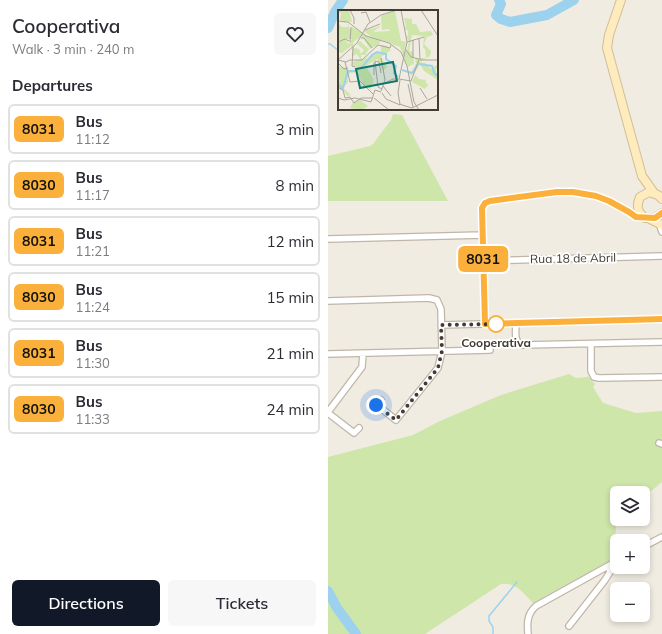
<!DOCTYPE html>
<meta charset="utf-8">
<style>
:root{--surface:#fff;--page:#f7f7f7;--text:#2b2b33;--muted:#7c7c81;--line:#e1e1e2;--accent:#111827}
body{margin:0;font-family:Mulish,sans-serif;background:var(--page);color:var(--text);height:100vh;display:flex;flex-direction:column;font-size:15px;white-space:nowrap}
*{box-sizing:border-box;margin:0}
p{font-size:13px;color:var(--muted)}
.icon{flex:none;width:22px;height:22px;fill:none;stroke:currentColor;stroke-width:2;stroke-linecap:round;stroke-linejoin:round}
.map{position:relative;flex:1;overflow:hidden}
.sheet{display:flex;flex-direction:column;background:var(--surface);width:328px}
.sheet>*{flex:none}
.badge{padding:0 8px;border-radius:6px;font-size:14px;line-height:26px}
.buttons{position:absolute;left:282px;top:486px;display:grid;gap:8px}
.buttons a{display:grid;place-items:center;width:40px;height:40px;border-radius:6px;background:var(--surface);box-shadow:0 2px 6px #0003;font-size:20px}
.you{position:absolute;width:20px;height:20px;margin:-10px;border:3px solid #fff;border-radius:50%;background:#1a73e8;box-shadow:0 0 0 6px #1a73e833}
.map>.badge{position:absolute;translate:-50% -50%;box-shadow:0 0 0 2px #fff}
h2{padding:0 12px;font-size:15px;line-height:36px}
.round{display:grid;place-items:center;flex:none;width:42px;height:42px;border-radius:6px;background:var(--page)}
.overview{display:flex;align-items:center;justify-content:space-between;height:68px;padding:0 12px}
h1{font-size:19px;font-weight:600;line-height:30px}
.cta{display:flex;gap:8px;margin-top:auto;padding:8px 12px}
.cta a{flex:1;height:46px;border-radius:6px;background:var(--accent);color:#fff;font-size:16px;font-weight:600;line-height:46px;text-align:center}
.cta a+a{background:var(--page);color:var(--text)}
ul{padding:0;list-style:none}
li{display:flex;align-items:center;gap:12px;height:50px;margin:0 8px 6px;padding:0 4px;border:2px solid var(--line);border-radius:6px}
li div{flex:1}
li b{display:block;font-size:15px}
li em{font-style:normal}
li .badge{min-width:44px;font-weight:700;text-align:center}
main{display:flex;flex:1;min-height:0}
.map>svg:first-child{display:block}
</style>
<main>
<section class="sheet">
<div class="overview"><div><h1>Cooperativa</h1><p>Walk · 3 min · 240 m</p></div><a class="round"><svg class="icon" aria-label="heart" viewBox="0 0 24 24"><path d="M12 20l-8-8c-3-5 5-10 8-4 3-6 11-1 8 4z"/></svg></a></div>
<h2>Departures</h2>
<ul>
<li><span class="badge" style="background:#fbb03b;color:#111">8031</span><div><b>Bus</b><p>11:12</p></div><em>3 min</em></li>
<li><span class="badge" style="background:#fbb03b;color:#111">8030</span><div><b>Bus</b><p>11:17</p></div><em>8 min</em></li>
<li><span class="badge" style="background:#fbb03b;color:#111">8031</span><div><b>Bus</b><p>11:21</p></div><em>12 min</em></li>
<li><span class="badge" style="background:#fbb03b;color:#111">8030</span><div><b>Bus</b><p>11:24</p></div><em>15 min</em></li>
<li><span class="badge" style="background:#fbb03b;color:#111">8031</span><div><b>Bus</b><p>11:30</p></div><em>21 min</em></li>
<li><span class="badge" style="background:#fbb03b;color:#111">8030</span><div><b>Bus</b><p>11:33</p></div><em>24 min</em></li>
</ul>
<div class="cta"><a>Directions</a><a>Tickets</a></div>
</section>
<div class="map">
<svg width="334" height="634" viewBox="0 0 334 634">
<rect width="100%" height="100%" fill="#f1ece2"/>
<path fill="#cee6aa" d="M65,114L74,115L120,201H0V156L42,146L45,144L63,120Z
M241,374L248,378L259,377L260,376L267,384L265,387L275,403L308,413L334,411V482L315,498V493H289V519H291L288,523L287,558L205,603C195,593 188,582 173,584L97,634H29L10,607L0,589V457L85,435L112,421L173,395Z
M0,596L7,611L24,634H0Z"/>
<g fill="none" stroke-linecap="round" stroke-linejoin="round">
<path stroke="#9dd2ef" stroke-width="1.5" d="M0,44H2L11,51
M165,634V627L161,621V616L189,582"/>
<path stroke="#9dd2ef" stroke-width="10" d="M171,0L173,4L168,15L173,19L182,22L219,15L246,0
M0,28L7,12L15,0
M0,591L9,608L28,634"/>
<defs>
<path id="street" d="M331,223L334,232
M0,239L154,235
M155,261L334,256
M0,301L101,298L109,300L113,309L114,351L110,368L68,420L49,405L53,400
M188,323C188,331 185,343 195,345L334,342
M157,324L154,208L157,203L162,201L229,192H245L268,196L281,201L301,212L308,217L316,218
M113,325L334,319
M263,344V371L266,377L271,378L334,377
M0,354L162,350
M0,412L34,367L35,353
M0,413L26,433L31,428
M331,443L334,444
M315,547L334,537
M241,626L277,580L282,572L280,566
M200,634C199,623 199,614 208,606L289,561"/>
<path id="secondary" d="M293,0L281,35L279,48L314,176L326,193
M334,199L330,195L321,192L312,197C308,206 309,212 317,218H327L334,213
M322,219L334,225"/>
</defs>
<use href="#street" stroke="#bfb6a8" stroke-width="8"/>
<use href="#secondary" stroke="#d2be92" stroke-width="10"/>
<use href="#street" stroke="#fff" stroke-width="5.5"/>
<use href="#secondary" stroke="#feecbf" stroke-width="8"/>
</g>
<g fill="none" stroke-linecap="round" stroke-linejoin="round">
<defs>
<path id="line" d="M334,213L327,218L308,217L301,212L281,201L268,196L245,192H229L162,201L157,203L154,208L157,324L334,319"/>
</defs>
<use href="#line" stroke="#fff" stroke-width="9"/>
<use href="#line" stroke="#fbb03b" stroke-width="6"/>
<path stroke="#423c33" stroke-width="4" stroke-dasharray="0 7.2" d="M48,405L68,420L110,368L114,351L113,325L172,324H168"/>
</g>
<circle fill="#fff" stroke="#fbb03b" stroke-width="2" cx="168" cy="324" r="8"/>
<g text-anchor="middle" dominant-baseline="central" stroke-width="3.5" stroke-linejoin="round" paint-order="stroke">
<g font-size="12" fill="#423c33" stroke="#fff">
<text transform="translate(245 258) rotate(-1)">Rua 18 de Abril</text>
</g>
<g font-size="12" font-weight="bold" fill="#423c33" stroke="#fff">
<text x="168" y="342">Cooperativa</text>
</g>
</g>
<g transform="translate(10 10)">
<rect width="100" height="100" fill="#f1ece2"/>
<path d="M0,0H11L14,12L2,10L3,3H0ZM57,1L63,31L68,32L66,42L69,41L71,31L68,27L70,26V21L66,18L68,16L66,8L74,9V14H78L82,22L93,21L95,25L89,27L86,34L93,41L92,46L81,52L87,53L93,59L100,54L98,60L100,70L86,61L82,54L76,64L72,65L78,54L77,48H88L87,39L85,37L86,26L74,25L71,41L75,42L76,55L75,54L70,57L62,37L43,30L41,34L32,39L24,26L15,32L16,38L21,39L23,44L26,40L19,34L22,31L31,39L27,45H23L24,50L32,45L28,48L30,49L37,42H43V35L49,36L53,40L43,47L49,57L45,61L39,49L28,56L36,70L33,79L26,75L18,62L9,64L10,72L5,78L13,85L9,86L6,81L0,79V70L3,71L0,68V56L10,58L9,62L16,61L18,57L15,56V52L23,49L18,44L14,47L15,37L13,36L4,43L0,42V32L6,29H8L9,31L7,29L2,31L7,30L11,34L14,29H7L0,31V13L4,17H10L9,13L2,12H7L10,14L12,20L14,17L37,30L26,21L43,16L35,22L52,21L51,19L44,20L43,6ZM77,65L81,69L89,70L87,71L90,75L87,79L74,72ZM22,90L30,96L24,100L12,98L15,92Z" fill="#cee6aa"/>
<path fill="none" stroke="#9dd2ef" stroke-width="2" d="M81,54L94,56L96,63L100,66M64,60L74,63L80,54M0,74L5,78L10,61H17L25,56L34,45L39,42L48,44V49L58,56L56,63L60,67"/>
<path fill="none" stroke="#aba69c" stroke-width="1" d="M12,0L16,8V14M83,0L100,26M23,3L28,2L32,12M0,11L10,12L28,26L51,33L63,42L69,56L76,92L81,100M27,20L42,14M23,28H26L34,38M81,29L82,50M75,30V48M0,32L7,29L11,31M12,32L13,17M69,32L86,27M15,37L14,56L17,57M68,40L73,47L81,49M0,50L19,33L30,14L43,5L59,0M0,50L8,52L12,50M12,50H24L40,35L52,38L53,35M82,50H100M37,51L40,77L44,79M37,51L41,52L43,63M7,52L12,72L22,71L35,84M36,52V65M0,53L6,59L10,58M61,69L69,32L63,0M61,69L73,71L81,50M62,70L60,83L62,94M45,74L55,69H61M70,74L75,97M45,76L53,86M0,77L5,80L7,88L12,87L16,93L23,88H35M82,78L89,89M43,81L47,70L43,48M44,83L48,89L62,95M0,88L6,90L17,88L33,92L37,80L43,82M36,88L51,100M61,94L74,98L100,85"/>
<path fill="#0f766e" fill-opacity="0.15" stroke="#0f766e" stroke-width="2" d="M55,52L59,71L22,78L18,59Z"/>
<rect width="100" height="100" fill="none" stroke="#423c33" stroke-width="2"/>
</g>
</svg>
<div class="buttons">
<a><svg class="icon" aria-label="layers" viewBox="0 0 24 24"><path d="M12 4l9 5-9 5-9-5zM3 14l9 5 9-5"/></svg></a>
<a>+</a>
<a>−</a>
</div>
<div class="you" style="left:48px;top:405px"></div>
<b class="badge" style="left:155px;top:259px;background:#fbb03b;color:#111">8031</b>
</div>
</main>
